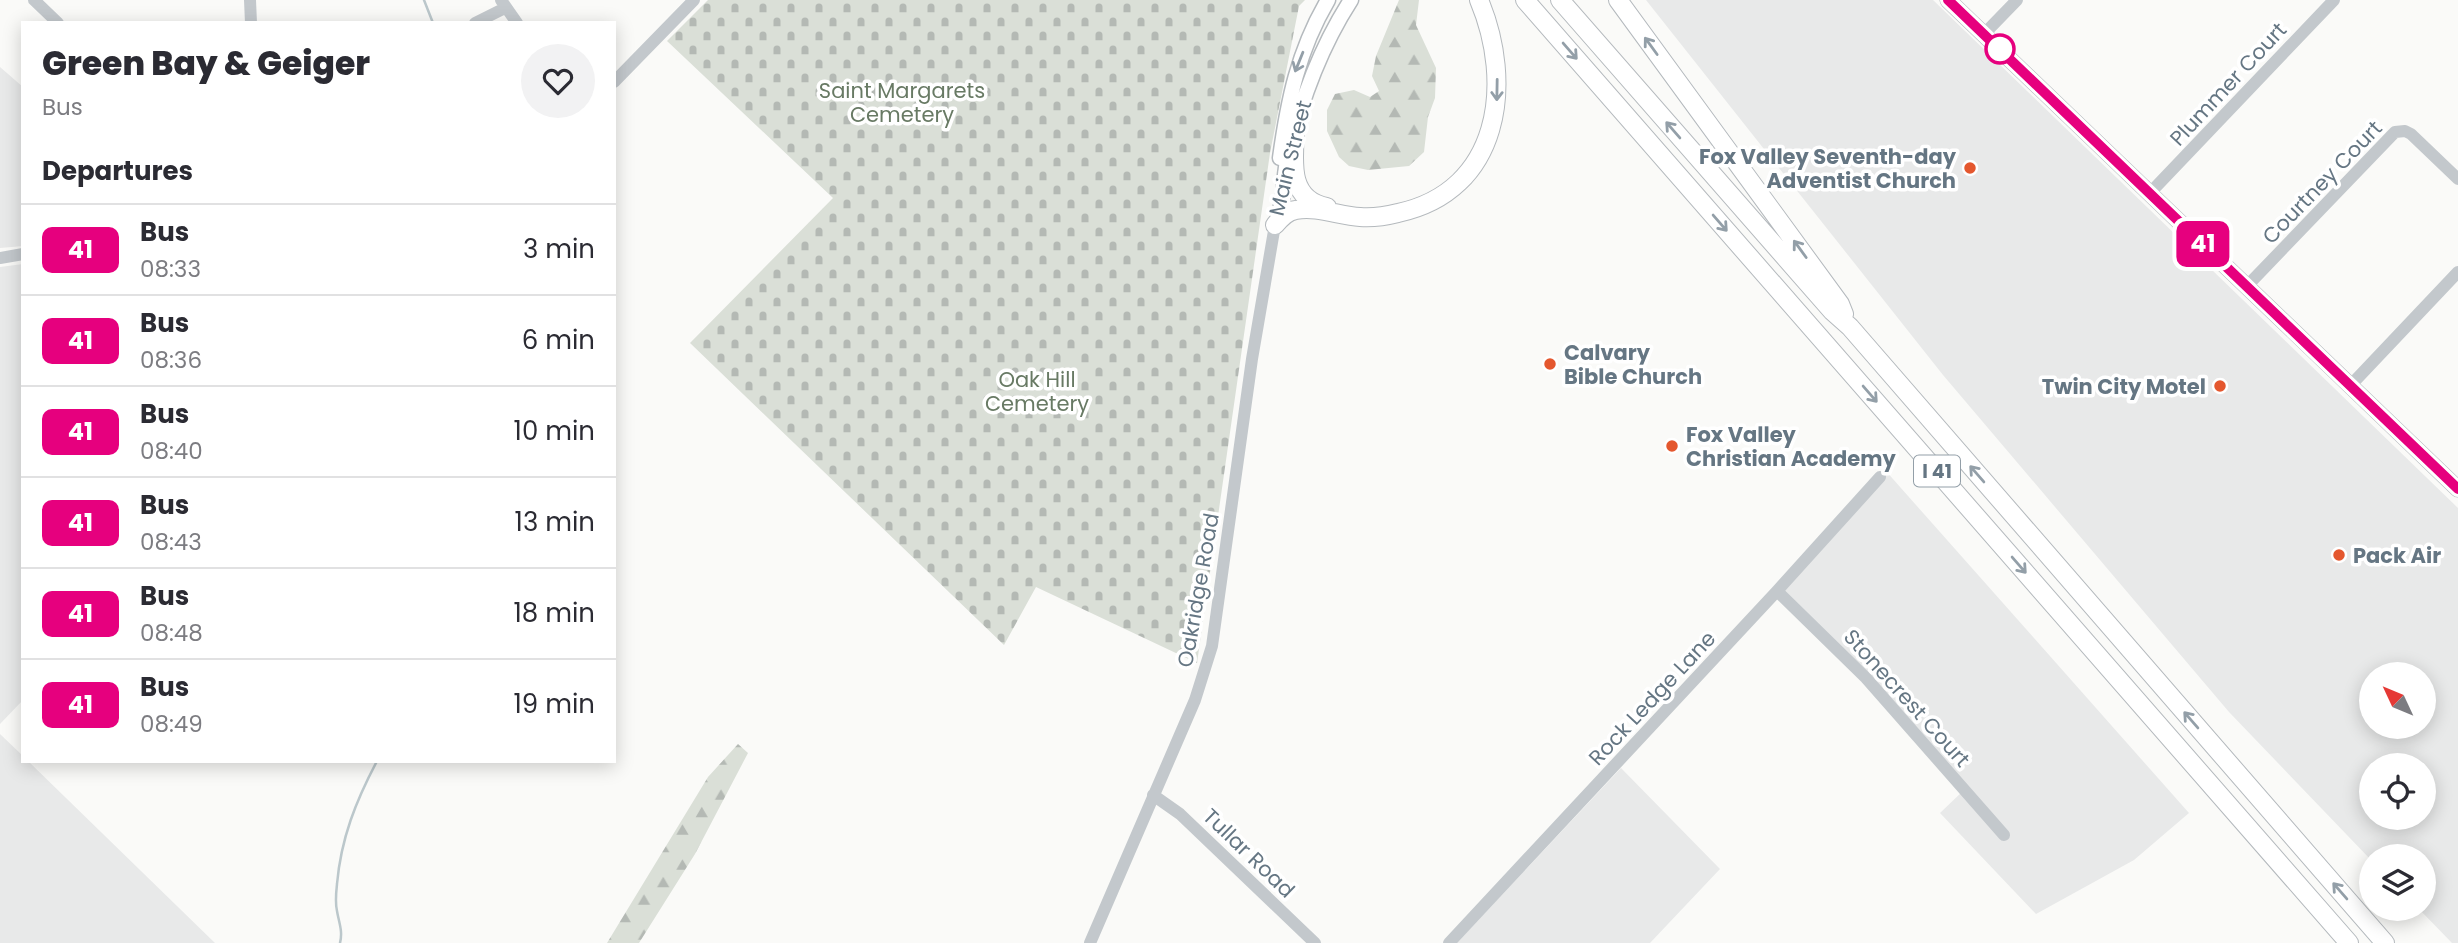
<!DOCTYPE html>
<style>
:root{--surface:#fff;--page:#f2f2f3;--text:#2b2b33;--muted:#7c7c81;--line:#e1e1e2}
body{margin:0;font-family:Poppins,sans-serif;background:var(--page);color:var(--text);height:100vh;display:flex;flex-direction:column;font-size:26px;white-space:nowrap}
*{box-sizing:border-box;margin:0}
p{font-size:23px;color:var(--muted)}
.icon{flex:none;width:38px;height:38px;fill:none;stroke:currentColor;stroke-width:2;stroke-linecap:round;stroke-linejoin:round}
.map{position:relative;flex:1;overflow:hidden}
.details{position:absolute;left:21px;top:21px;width:595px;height:742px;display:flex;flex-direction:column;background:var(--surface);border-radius:0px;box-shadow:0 4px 18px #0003}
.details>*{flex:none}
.badge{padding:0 14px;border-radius:10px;font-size:24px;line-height:46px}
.needle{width:46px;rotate:314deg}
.tools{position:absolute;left:2359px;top:662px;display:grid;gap:14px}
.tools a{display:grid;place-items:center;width:77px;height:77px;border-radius:50%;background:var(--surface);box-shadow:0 4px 18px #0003;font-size:35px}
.map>.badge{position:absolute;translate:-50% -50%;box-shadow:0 0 0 4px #fff}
h2{padding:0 21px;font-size:26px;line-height:63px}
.round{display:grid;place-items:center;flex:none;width:74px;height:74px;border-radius:37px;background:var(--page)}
.head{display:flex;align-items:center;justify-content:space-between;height:119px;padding:0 21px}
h1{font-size:33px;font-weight:800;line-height:52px}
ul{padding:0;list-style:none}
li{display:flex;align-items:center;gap:21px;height:91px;padding:0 21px;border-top:2px solid var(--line)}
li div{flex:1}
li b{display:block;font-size:26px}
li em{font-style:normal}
li .badge{min-width:77px;font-weight:700;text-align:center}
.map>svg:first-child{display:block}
</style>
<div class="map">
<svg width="2458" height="943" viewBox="0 0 2458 943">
<defs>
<pattern id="forest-firs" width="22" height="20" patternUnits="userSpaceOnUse" patternTransform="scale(1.75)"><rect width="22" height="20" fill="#dadfd7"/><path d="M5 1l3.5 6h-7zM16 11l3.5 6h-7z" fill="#b4b9b4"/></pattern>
<pattern id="cemetery-stones" width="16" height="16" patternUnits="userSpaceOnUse" patternTransform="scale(1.75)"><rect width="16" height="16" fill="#dadfd7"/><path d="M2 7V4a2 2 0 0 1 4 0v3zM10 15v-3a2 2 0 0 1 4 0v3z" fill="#b4b9b4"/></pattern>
</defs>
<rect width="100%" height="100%" fill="#fafaf8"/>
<path fill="#e8e9e9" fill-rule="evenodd" d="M1646,0H1933L2458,508V943H2452L2418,908H2424V856H2371V860L2229,712L1943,375ZM2371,674H2424V726H2371ZM2371,765H2424V817H2371Z
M0,67L23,87V246L0,248Z
M23,264V700L0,724V267Z
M1885,470L2189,813L2134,860L2036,914L1940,813L1964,790L1778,591Z
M0,734L23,756V761H28L215,943H0Z
M1621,768L1720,869L1650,943H1457Z"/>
<path fill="url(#forest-firs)" d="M1399,0H1419L1416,25L1436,68L1435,98L1428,117L1424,152L1409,166L1368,170L1349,166L1339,157L1327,131V110L1335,94L1354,90L1370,97L1379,91L1372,76L1376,56Z
M738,744L748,753L695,854L639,943H607L708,777Z"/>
<path fill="url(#cemetery-stones)" d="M708,0H1305L1299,6L1270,153L1197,663L1036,587L1004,645L690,343L833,198L667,41Z"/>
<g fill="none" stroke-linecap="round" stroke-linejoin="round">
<path stroke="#bbc7cb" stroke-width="2.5" d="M424,0L433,23
M340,943C343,931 339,923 337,911C335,903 336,893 337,884C341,838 356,801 377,761"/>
<defs>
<path id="major" d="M1948,0L2458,489
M1280,158C1288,100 1298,51 1328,0
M1276,224C1285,202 1283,178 1288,155C1301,100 1320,48 1351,0"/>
<path id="highway" d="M1525,0L2349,943
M1560,0L1832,311L1850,327L2385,943
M1618,0L1840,304L1844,314
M1295,134C1293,163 1289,200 1327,207
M1275,225C1281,218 1287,211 1296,210C1317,206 1340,216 1360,217C1372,218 1386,216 1398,213C1501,191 1514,83 1479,0"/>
</defs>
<use href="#major" stroke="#b5babe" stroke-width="17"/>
<use href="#highway" stroke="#b4b9bd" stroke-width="20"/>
<path stroke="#c3c8cc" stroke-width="12" d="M34,0L58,23
M250,0L251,23
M501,0L517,23
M475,23L505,8
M1984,34L2017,0
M614,82L694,0
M2149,194L2334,0
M0,258L23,254
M2247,286L2395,132L2405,131L2411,134L2458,179
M2350,386L2458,272
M1777,591L1866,678L2004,835
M1153,795L1180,814L1315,943
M1090,943L1195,700L1212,646L1252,359L1275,225
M1449,943L1777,591L1880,477"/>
<use href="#major" stroke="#fff" stroke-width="14"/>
<use href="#highway" stroke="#fff" stroke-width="18"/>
</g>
<defs><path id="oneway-shaft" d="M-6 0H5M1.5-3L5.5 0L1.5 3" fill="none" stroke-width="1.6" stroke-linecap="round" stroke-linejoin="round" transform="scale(1.75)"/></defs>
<g stroke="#939fa8">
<use href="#oneway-shaft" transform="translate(1651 46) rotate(-126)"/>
<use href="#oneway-shaft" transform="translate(1570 51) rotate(49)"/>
<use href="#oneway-shaft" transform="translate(1299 62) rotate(112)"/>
<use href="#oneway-shaft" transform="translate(1497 90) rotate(91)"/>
<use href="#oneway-shaft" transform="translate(1673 130) rotate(-131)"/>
<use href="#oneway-shaft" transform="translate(1720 223) rotate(49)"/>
<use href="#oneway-shaft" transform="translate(1800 249) rotate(-126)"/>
<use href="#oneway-shaft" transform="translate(1870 394) rotate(49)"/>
<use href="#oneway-shaft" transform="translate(1977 474) rotate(-131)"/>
<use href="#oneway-shaft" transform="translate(2019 565) rotate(49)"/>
<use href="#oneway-shaft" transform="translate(2191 720) rotate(-131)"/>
<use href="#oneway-shaft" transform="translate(2340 891) rotate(-131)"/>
</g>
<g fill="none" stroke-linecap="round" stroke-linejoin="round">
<defs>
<path id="line" d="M1948,0L2458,489"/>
</defs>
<use href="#line" stroke="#fff" stroke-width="16"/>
<use href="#line" stroke="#e6007e" stroke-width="10"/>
</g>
<circle fill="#fff" stroke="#e6007e" stroke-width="3.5" cx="2000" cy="49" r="14"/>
<g fill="#e4572e" stroke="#fff" stroke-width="2.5">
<circle cx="1970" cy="168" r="7"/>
<circle cx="1550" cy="364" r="7"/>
<circle cx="2220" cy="386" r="7"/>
<circle cx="1672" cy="446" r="7"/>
<circle cx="2339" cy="555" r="7"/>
</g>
<g text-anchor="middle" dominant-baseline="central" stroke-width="7" stroke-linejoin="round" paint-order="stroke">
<rect fill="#fff" stroke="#939fa8" stroke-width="2" x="1914" y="455.5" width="46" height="31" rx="5"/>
<g font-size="19" font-weight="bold" fill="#657683">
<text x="1937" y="471">I 41</text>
</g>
<g font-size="21" fill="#657683" stroke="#fff">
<text transform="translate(2228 84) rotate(-47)">Plummer Court</text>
<text transform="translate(1290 158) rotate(-76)">Main Street</text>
<text transform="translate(2322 182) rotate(-46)">Courtney Court</text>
<text transform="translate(1198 590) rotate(-80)">Oakridge Road</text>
<text transform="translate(1652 698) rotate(-47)">Rock Ledge Lane</text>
<text transform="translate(1907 698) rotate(48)">Stonecrest Court</text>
<text transform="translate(1249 853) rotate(44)">Tullar Road</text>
</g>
<g font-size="21" fill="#687a64" stroke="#fff">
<text x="902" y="90">Saint Margarets<tspan x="902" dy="24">Cemetery</tspan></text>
<text x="1037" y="379">Oak Hill<tspan x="1037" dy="24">Cemetery</tspan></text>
</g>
<g font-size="21" font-weight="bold" fill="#657683" stroke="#fff" text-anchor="start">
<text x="1956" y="156" text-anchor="end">Fox Valley Seventh-day<tspan x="1956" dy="24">Adventist Church</tspan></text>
<text x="1564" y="352">Calvary<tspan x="1564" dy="24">Bible Church</tspan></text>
<text x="2206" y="386" text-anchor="end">Twin City Motel</text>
<text x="1686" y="434">Fox Valley<tspan x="1686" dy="24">Christian Academy</tspan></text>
<text x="2353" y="555">Pack Air</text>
</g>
</g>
</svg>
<div class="tools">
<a><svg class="needle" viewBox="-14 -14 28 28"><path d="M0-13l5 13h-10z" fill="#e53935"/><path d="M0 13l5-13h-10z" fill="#7c7c81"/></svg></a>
<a><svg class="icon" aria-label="locate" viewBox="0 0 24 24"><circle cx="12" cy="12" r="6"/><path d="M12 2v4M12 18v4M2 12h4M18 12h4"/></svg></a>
<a><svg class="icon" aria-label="layers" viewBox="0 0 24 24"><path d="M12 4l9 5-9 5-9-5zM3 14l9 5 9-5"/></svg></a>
</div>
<b class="badge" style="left:2203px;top:244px;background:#e6007e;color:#fff">41</b>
<section class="details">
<div class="head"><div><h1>Green Bay &amp; Geiger</h1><p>Bus</p></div><a class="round"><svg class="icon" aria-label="heart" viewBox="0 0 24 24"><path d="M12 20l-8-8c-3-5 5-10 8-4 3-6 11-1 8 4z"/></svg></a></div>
<h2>Departures</h2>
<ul>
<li><span class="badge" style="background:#e6007e;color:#fff">41</span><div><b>Bus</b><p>08:33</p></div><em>3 min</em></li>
<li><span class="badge" style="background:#e6007e;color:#fff">41</span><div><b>Bus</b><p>08:36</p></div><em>6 min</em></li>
<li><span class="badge" style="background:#e6007e;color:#fff">41</span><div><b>Bus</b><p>08:40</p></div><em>10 min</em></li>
<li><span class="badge" style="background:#e6007e;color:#fff">41</span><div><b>Bus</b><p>08:43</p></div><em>13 min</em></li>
<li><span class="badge" style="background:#e6007e;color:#fff">41</span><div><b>Bus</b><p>08:48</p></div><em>18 min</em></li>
<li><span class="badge" style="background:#e6007e;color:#fff">41</span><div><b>Bus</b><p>08:49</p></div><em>19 min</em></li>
</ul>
</section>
</div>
